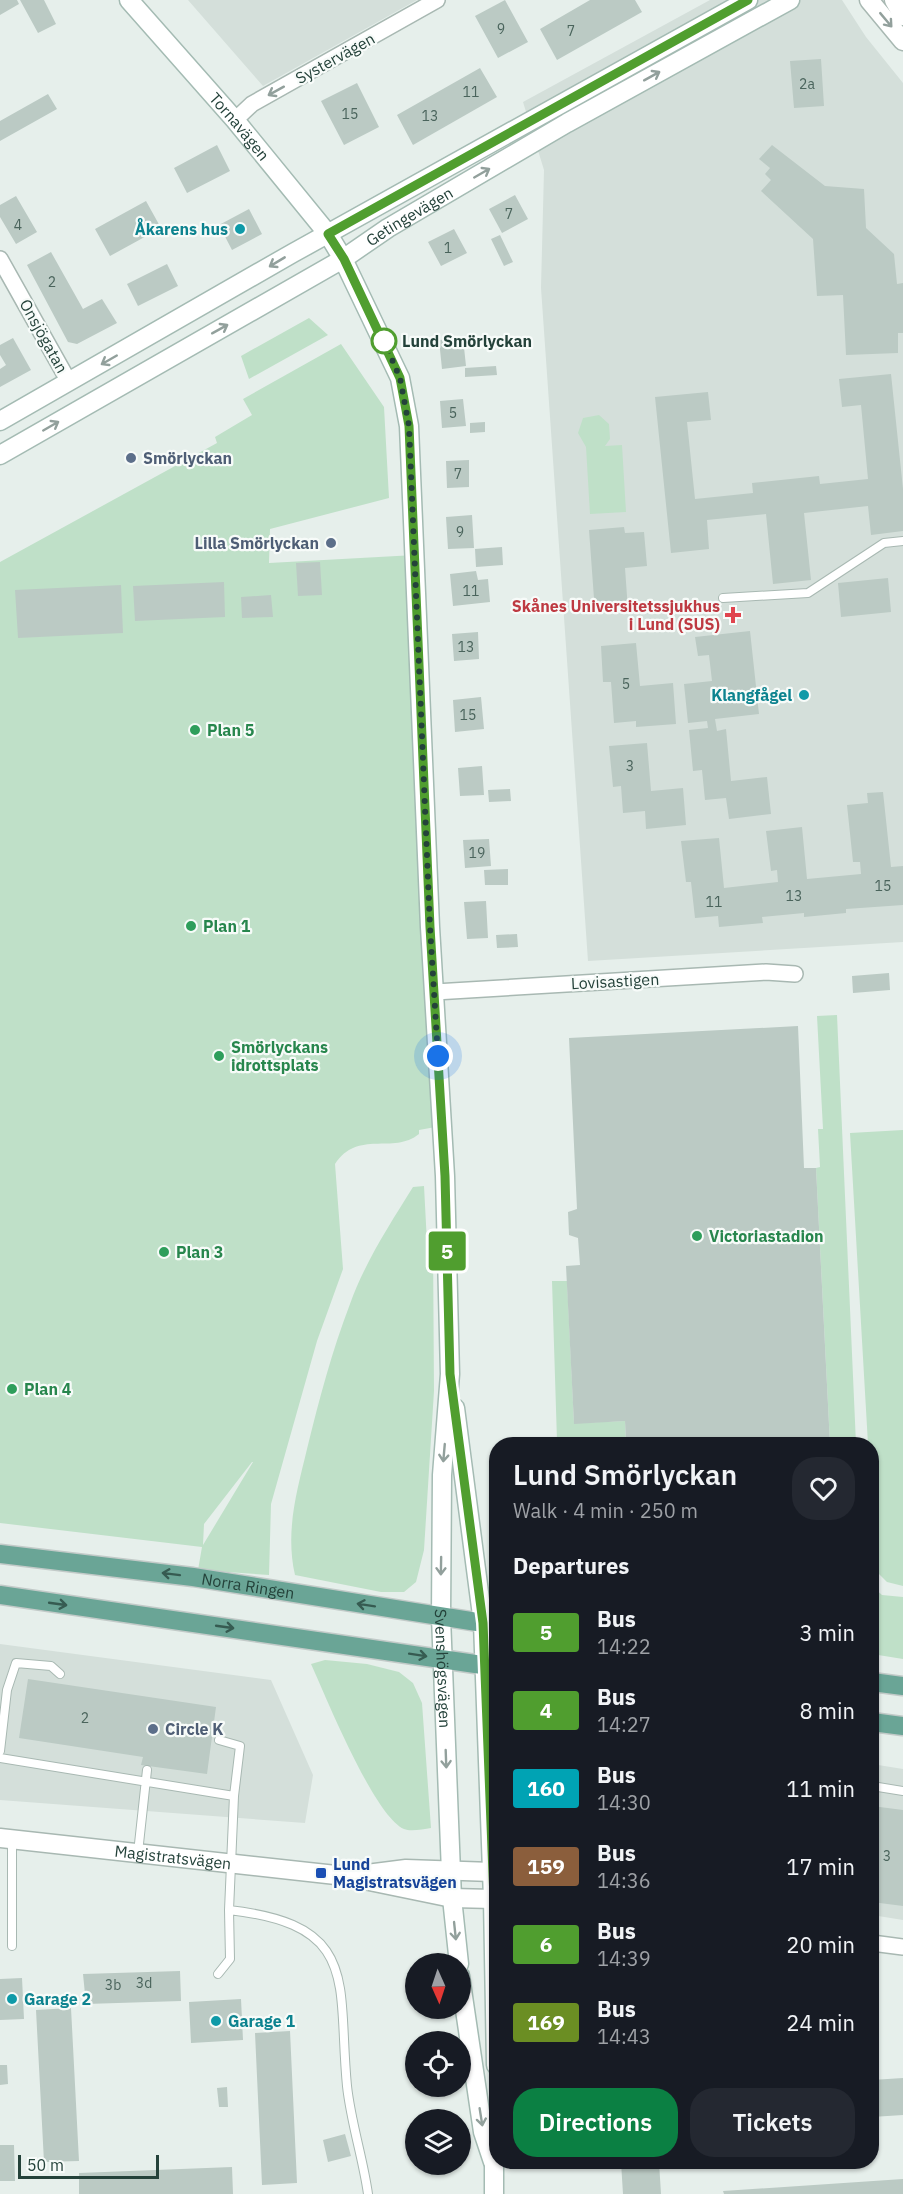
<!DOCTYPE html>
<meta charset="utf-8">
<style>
:root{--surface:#171b24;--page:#242831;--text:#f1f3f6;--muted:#9ea1a6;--accent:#0b8043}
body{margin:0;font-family:"IBM Plex Sans",sans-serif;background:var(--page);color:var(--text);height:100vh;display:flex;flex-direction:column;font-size:22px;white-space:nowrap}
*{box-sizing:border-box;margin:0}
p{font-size:20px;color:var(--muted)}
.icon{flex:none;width:33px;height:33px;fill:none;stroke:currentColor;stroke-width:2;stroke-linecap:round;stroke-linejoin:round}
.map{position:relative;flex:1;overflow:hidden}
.details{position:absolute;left:489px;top:1437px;width:390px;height:732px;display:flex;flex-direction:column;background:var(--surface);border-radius:24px;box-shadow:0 2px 4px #0004}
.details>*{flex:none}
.badge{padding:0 12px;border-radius:4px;font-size:21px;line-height:39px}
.needle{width:39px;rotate:177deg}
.fabs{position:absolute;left:405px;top:1953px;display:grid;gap:12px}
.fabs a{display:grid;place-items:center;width:66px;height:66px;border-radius:50%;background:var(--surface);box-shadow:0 2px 4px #0004;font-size:30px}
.scale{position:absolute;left:18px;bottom:15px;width:141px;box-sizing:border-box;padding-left:6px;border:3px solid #24423a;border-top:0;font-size:16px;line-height:21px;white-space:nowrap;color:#24423a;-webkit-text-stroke:4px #f7fbf9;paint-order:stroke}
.you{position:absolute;width:30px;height:30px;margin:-15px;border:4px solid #fff;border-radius:50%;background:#1a73e8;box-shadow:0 0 0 9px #1a73e833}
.map>.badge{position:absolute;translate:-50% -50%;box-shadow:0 0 0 3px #fff}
h2{padding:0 24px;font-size:22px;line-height:54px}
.round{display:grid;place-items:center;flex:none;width:63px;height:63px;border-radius:24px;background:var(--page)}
.summary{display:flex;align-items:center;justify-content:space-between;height:102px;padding:0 24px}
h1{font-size:28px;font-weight:600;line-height:45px}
.button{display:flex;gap:12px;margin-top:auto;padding:12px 24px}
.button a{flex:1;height:69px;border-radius:24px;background:var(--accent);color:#fff;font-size:24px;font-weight:600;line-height:69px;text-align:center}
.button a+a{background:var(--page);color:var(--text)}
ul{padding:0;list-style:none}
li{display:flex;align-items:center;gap:18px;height:78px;padding:0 24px}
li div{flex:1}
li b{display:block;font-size:22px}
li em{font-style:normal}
li .badge{min-width:66px;font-weight:700;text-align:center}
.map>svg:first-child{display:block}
</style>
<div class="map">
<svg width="903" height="2194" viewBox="0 0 903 2194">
<rect width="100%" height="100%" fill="#e6efeb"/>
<path fill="#d4dfda" d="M188,0H417L263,86Z
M710,0H842L866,37L903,83V942L588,961L541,288L544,170L523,102Z
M0,1644L271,1680L313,1775L305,1823L0,1800Z
M872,1764L903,1769V1920L872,1915Z"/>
<path fill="#bfe0c8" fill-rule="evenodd" d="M309,318L328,335L249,379L241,356Z
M341,344L384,407L389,498L270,529L269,563L415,555L441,1126L419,1130V1134C393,1155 358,1129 335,1164L343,1269L317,1341L271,1504L269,1575L198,1570L202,1547L0,1523V562L217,443L215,437L252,415L243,399ZM252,1462H253L203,1545L204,1524Z
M599,415L609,424L610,439L605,446L622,445L626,512L590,514L586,447L578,433L583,418Z
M837,1015L856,1444H830L816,1168L820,1167L818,1129H823L817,1016Z
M903,1130V1586L887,1582L876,1571L872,1444H868L850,1133Z
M424,1186L427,1243H433L434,1391L424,1550L416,1582L404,1592H381L295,1575C285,1531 297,1491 307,1449C319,1400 332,1351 350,1304C365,1262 390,1224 413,1187Z
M552,1281H567L574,1423L625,1421L626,1444H605L604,1439L557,1441Z
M872,1586L882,1595L903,1597V1659L872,1654Z
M325,1660L367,1664L399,1672L413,1683L422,1703L431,1828C423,1829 411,1832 404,1829C374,1816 326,1697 311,1664Z"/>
<path fill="#bbcac4" d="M0,0H17L19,4L0,15Z
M20,0H44L56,24L38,33Z
M505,0L528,42L498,58L475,16Z
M590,0H635L642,12L557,60L540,29Z
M821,59L824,106L794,108L790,61Z
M480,68L497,97L413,145L397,115Z
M357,83L379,127L344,145L321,101Z
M48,94L57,109L0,141V121Z
M217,145L230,171L187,193L174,168Z
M772,145L825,186L864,189L866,228L894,254L897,284L903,283V333H898V353L846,355L843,295L817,296L813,239L761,191L771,180L765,174L770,168L759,159Z
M515,195L528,219L502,233L489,209Z
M16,196L37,232L16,244L0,217V205Z
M146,201L161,228L110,256L95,229Z
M249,209L262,234L232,250L219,225Z
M454,229L467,253L441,266L428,242Z
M500,235L513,262L504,266L491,239Z
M51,252L83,309L102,299L117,323L77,344L68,342L27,265Z
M167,264L178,286L138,306L127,284Z
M13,338L31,370L0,387V369L6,365L0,355V345Z
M463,338L466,366L442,369L439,340Z
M496,366L497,375L465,377V368Z
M891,374L903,489V531L871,535L868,506L804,513L811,580L773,584L766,514L707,520L709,549L671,553L655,397L708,392L711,420L687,422L695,499L753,493L752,483L819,476L820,484L868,479L861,405L842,407L839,379Z
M463,399L466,426L442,428L440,401Z
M485,422V432L470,433V423Z
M469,460V487L447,488L446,461Z
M472,515L474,548L448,549L446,517Z
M624,527L625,533L644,532L647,566L625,568L628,610L595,612L589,530Z
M502,547L503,565L476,567L475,549Z
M320,562L322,595L298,596L296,563Z
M476,571L478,580L488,579L490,602L453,606L450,574Z
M888,578L891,612L841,617L838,583Z
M224,582L225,617L135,621L133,586Z
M121,585L123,633L18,638L15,590Z
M271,595L273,617L242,618L241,597Z
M750,631L759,714L715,719L717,731L726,729L731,781L767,777L771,814L729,819L726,798L705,800L702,770L693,771L689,730L708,728L707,721L688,723L684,684L712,681L709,655L698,656L695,637Z
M478,632L479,659L454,661L452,634Z
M636,643L640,686L673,683L676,724L636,727V721L614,723L611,682H603L601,646Z
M481,697L484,729L455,732L453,700Z
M647,743L651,791L683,788L686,825L646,829L645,811L623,813L621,786L613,787L609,746Z
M482,766L484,795L460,796L458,768Z
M510,789L511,801L489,802L488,790Z
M883,792L891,867L903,866V905L846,909V913L804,917V913L762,917L763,923L719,927L718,916L695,918L691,882H686L681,841L719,838L724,888L778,882L777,870L771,871L766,831L802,827L807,879L861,874L860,862H853L847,805L868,803L867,793Z
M489,839L491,866L465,868L463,840Z
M508,869V885H485L484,870Z
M486,901L488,938L467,939L464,902Z
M517,934L518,947L497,948L496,935Z
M889,973L890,990L853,993L852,976Z
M798,1026L804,1168H816L830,1444H626L625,1421L574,1424L566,1266L580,1265L578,1238L569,1235L568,1212L577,1209L569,1038Z
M28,1679L216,1707L207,1774L141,1765L143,1757L19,1738Z
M872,1806L903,1810V1906L872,1902Z
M180,1971L181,2001L86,2004L83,1974Z
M22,1978L24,2019L0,2020V1979Z
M241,1999L243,2040L191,2043L189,2002Z
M71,2008L79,2161L44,2162L36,2010Z
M290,2031L297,2183L262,2185L255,2033Z
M0,2065H7L8,2084L0,2085Z
M903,2078V2115L872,2117V2080Z
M227,2087L228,2107H219L217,2088Z
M345,2134L351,2156L328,2162L323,2140Z
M0,2145H14L15,2181H0Z
M621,2162H659L661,2194H623Z
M232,2167L233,2194H79V2173Z
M903,2179V2194H724L723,2191Z"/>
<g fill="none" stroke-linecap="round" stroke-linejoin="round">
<defs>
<path id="service" d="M723,598L808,593L884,543L903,541
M219,1740L240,1746L234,1796
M0,1751L7,1690L16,1663L51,1666L60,1674
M0,1758L234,1796L229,1910C361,1925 337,1983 347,2086C351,2123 363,2158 368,2194
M872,1786L903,1791
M138,1853L147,1770
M12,1946V1839
M218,1974L230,1959L229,1910"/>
<path id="minor" d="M235,120L252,104L437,0
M0,259L69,382
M435,992L766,972L795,974
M872,1943L903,1947"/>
<g id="tertiary">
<path d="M869,0L903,41"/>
<path d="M894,0L903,16"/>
<path id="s1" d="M0,1838L345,1876L452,1898L493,1899"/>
<path d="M359,1875L406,1869L492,1872"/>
</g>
<g id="secondary">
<path id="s2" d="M129,0L235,120L328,234L343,259L400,378L409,426L430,927L445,1176L450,1374L442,1475L441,1617L452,1898L459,1964"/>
<path d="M0,421L293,253L748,0"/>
<path id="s3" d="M0,455L343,259L388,228L567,123L790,0"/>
<path d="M455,1408L483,1623L493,1899L496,2065"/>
<path d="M460,1976L483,2132L493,2162"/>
<path d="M494,2194V2151"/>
</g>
<g id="primary">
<path id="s4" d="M0,1554L193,1577L496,1625"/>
<path d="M0,1595L496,1667"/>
<path d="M872,1682L903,1686"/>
<path d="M872,1722L903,1726"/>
</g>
</defs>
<use href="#service" stroke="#a8b8b2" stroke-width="10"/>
<use href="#minor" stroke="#a8b8b2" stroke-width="18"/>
<use href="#tertiary" stroke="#a8b8b2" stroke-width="21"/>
<use href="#secondary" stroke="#a4bbb3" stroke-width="21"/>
<use href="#primary" stroke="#c2cac8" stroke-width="21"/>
<use href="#service" stroke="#fff" stroke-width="8"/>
<use href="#minor" stroke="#fff" stroke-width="15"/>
<use href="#tertiary" stroke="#fff" stroke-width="18"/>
<use href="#secondary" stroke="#fff" stroke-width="18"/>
<use href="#primary" stroke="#6aa596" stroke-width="18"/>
</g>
<defs><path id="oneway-shaft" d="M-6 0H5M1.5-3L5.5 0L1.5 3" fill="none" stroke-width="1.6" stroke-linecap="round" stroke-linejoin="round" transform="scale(1.5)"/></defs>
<g stroke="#92a09c">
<use href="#oneway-shaft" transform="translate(886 20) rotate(50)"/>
<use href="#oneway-shaft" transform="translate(652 76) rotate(-29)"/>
<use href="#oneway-shaft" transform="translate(276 91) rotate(151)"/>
<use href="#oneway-shaft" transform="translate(482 173) rotate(-30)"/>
<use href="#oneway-shaft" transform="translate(277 262) rotate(149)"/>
<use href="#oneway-shaft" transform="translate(220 329) rotate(-29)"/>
<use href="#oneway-shaft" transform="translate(109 360) rotate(150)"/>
<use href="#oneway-shaft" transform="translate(51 426) rotate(-30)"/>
<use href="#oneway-shaft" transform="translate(444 1453) rotate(95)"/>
<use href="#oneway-shaft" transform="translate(441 1566) rotate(91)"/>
<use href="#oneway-shaft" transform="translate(446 1759) rotate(88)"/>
<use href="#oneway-shaft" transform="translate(455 1931) rotate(84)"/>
<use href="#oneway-shaft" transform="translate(481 2117) rotate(81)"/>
</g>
<g stroke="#365b51">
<use href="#oneway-shaft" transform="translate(171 1574) rotate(-173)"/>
<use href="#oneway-shaft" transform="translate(58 1604) rotate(8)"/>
<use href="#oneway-shaft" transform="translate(366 1605) rotate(-171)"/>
<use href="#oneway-shaft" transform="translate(225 1627) rotate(8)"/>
<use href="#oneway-shaft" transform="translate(418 1655) rotate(9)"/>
</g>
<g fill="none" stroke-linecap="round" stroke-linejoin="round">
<defs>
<path id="line" d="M496,2065L494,1899L483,1623L450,1374L445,1176L430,927L409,426L400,378L344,259L328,234L748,0"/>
</defs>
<use href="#line" stroke="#fff" stroke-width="14"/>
<use href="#line" stroke="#509e2f" stroke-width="9"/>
<path stroke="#24423a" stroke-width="6" stroke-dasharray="0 10.8" d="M384,341L400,378L409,426L430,927L438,1056"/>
</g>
<g fill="#0f9aa8" stroke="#f7fbf9" stroke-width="2">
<circle cx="240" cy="229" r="6"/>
<circle cx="804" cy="695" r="6"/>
<circle cx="12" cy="1999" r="6"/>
<circle cx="216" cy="2021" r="6"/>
</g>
<circle fill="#fff" stroke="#509e2f" stroke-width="3" cx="384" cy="341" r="12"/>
<g fill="#5c6f8a" stroke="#f7fbf9" stroke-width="2">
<circle cx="131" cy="458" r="6"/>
<circle cx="331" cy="543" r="6"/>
<circle cx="153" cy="1729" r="6"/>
</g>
<path fill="#e0444e" stroke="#f7fbf9" stroke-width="2" d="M730 606h6v6h6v6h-6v6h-6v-6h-6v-6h6z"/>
<g fill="#2e9e5b" stroke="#f7fbf9" stroke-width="2">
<circle cx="195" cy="730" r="6"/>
<circle cx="191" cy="926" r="6"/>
<circle cx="219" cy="1056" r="6"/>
<circle cx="697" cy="1236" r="6"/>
<circle cx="164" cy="1252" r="6"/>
<circle cx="12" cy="1389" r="6"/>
</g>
<rect fill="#1a4fb4" stroke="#f7fbf9" stroke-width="2" x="315" y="1867" width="12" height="12" rx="3"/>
<g text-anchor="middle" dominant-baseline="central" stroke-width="4.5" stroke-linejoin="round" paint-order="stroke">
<g font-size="14" fill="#4a645c">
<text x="501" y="29">9</text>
<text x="571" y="31">7</text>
<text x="807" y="84">2a</text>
<text x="471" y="92">11</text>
<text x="350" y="114">15</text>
<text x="430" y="116">13</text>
<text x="509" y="214">7</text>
<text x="18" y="225">4</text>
<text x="448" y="248">1</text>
<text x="52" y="282">2</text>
<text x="453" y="413">5</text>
<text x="458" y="474">7</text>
<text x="460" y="532">9</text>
<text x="471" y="591">11</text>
<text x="466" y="647">13</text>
<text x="626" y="684">5</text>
<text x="468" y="715">15</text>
<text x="630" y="766">3</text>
<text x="477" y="853">19</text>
<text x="883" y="886">15</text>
<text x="794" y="896">13</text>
<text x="714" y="902">11</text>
<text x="85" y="1718">2</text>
<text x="887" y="1856">3</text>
<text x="144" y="1983">3d</text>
<text x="113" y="1985">3b</text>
</g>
<g font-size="16" fill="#24423a" stroke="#f7fbf9">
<text transform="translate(335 58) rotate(-29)">Systervägen</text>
<text stroke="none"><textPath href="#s2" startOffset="168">Tornavägen</textPath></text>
<text stroke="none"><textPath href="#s3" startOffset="474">Getingevägen</textPath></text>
<text transform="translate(44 336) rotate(61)">Onsjögatan</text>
<text transform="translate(615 981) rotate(-3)">Lovisastigen</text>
<text stroke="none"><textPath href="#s4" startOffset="250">Norra Ringen</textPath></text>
<text stroke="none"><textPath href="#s2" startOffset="1761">Svenshögsvägen</textPath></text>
<text stroke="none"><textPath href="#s1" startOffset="174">Magistratsvägen</textPath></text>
</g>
<g font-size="16" font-weight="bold" fill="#0d838f" stroke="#f7fbf9" text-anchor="end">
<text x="228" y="229">Åkarens hus</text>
<text x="792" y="695">Klangfågel</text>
<text x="24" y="1999" text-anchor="start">Garage 2</text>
<text x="228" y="2021" text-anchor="start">Garage 1</text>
</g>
<g font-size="16" font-weight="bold" fill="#24423a" stroke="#f7fbf9" text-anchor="start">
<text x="402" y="341">Lund Smörlyckan</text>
</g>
<g font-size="16" font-weight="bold" fill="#4e5e75" stroke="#f7fbf9" text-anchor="start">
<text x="143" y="458">Smörlyckan</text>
<text x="319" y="543" text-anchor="end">Lilla Smörlyckan</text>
<text x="165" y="1729">Circle K</text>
</g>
<g font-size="16" font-weight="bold" fill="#be3a42" stroke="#f7fbf9" text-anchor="end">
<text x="720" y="606">Skånes Universitetssjukhus<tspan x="720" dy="18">i Lund (SUS)</tspan></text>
</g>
<g font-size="16" font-weight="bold" fill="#27864d" stroke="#f7fbf9" text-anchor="start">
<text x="207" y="730">Plan 5</text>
<text x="203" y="926">Plan 1</text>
<text x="231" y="1047">Smörlyckans<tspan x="231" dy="18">idrottsplats</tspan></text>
<text x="709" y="1236">Victoriastadion</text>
<text x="176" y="1252">Plan 3</text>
<text x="24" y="1389">Plan 4</text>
</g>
<g font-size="16" font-weight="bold" fill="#164399" stroke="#f7fbf9" text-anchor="start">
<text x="333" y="1864">Lund<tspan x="333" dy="18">Magistratsvägen</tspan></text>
</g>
</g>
</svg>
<div class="fabs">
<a><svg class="needle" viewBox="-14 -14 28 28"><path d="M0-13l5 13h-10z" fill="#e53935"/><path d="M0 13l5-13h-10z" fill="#9ea1a6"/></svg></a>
<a><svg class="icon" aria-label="locate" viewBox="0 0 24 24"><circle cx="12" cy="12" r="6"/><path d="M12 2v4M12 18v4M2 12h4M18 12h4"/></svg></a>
<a><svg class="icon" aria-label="layers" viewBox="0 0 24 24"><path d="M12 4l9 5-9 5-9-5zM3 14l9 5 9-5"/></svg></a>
</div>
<div class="scale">50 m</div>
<div class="you" style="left:438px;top:1056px"></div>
<b class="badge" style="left:447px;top:1251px;background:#509e2f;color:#fff">5</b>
<section class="details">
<div class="summary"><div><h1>Lund Smörlyckan</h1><p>Walk · 4 min · 250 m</p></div><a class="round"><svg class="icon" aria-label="heart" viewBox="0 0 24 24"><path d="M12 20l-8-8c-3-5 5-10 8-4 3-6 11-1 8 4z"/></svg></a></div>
<h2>Departures</h2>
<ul>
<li><span class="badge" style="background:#509e2f;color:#fff">5</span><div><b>Bus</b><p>14:22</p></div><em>3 min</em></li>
<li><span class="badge" style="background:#509e2f;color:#fff">4</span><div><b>Bus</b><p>14:27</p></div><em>8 min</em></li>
<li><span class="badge" style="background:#00a3b4;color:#fff">160</span><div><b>Bus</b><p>14:30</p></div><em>11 min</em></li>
<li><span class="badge" style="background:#8b5e3c;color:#fff">159</span><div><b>Bus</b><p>14:36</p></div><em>17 min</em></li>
<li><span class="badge" style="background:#509e2f;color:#fff">6</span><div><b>Bus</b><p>14:39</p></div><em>20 min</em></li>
<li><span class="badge" style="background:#6b8e23;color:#fff">169</span><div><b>Bus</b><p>14:43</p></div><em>24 min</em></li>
</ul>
<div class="button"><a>Directions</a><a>Tickets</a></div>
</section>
</div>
